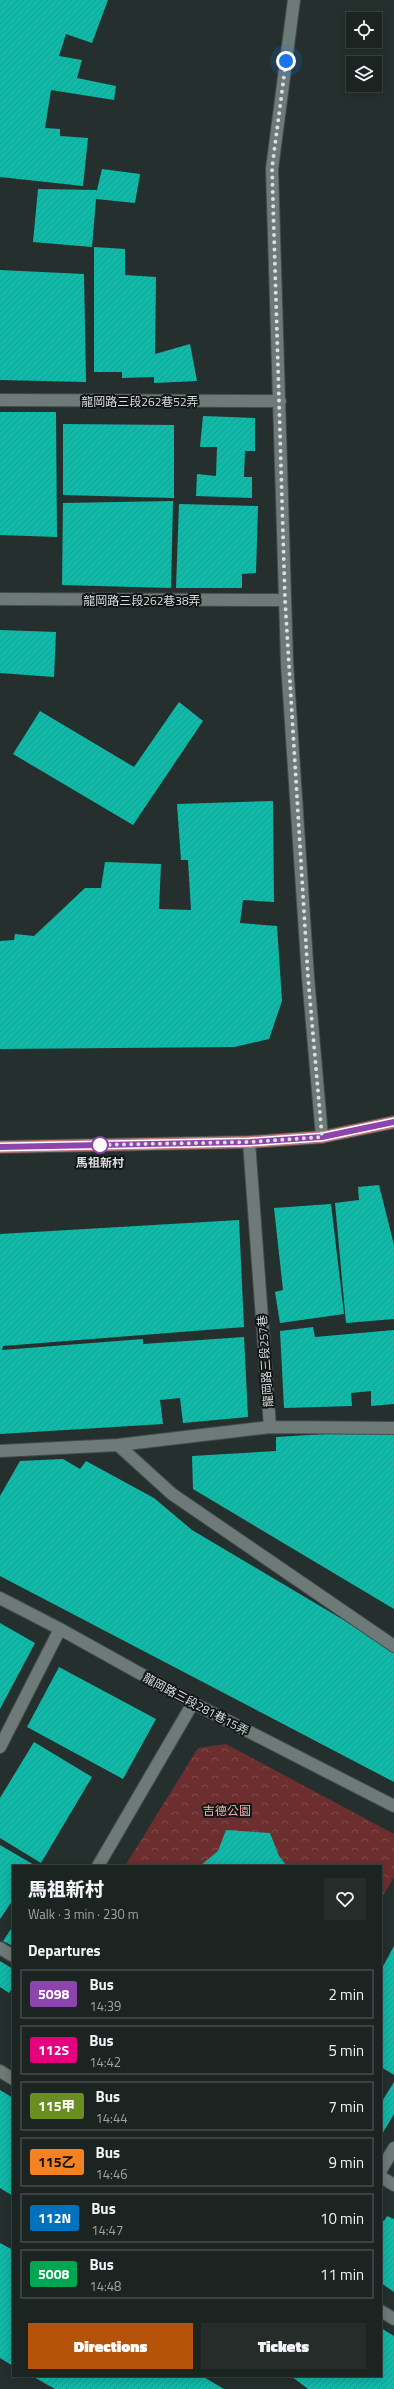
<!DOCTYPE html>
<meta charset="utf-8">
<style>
:root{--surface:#1c2422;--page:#252c2a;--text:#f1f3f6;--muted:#a0a4a5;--line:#3a4140;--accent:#b45309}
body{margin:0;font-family:"Titillium Web","Noto Sans TC",sans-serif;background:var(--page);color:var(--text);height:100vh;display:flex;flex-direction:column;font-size:15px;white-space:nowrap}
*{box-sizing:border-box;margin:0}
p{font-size:13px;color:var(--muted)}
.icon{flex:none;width:22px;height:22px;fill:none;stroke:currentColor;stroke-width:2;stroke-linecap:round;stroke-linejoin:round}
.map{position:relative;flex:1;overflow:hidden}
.sheet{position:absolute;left:12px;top:1865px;width:370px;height:512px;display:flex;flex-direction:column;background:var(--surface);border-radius:0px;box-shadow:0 2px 10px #0003,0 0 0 1px var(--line)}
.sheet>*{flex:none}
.badge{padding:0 8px;border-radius:3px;font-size:14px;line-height:26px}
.fabs{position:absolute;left:346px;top:12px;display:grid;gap:8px}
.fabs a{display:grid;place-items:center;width:36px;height:36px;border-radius:0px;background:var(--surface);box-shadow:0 2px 10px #0003,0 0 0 1px var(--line);font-size:20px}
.you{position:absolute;width:20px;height:20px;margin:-10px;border:3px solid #fff;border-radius:50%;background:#1a73e8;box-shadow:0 0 0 6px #1a73e833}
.map>.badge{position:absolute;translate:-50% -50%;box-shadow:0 0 0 2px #fff}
h2{padding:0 16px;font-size:15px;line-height:36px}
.round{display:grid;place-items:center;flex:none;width:42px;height:42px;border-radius:0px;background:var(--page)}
.summary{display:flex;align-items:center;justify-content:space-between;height:68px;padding:0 16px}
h1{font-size:19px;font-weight:800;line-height:30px}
.cta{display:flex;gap:8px;margin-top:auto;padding:8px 16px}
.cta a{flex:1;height:46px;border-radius:0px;background:var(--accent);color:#fff;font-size:16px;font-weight:800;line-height:46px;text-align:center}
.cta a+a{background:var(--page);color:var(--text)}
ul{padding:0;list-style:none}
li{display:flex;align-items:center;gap:12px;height:50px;margin:0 8px 6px;padding:0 8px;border:2px solid var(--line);border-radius:0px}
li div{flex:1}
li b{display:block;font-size:15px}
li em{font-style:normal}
li .badge{min-width:44px;font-weight:700;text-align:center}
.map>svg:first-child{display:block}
</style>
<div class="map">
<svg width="394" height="2389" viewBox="0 0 394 2389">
<defs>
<pattern id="park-crowns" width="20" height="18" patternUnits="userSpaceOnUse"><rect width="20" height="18" fill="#6d2e2f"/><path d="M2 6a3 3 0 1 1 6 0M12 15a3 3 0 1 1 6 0" fill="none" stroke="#814c4d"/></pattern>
<pattern id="building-hatch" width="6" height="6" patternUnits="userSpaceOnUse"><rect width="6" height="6" fill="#14b8a9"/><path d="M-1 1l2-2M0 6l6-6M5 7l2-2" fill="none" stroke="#1f9b90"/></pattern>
</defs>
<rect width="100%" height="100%" fill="#25302e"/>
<path fill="url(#park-crowns)" d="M226,1744L394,1834V1877L381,1899V1866H125L198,1748Z"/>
<path fill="url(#building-hatch)" d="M0,0H108L92,43L66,34L59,56L82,60L77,78L116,86L114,100L51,90L45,128L60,129V136L88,138L83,186L0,177Z
M102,169L140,174L135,203L96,199L92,247L33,242L38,189L97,190Z
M94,247L125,249V275L156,277L155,354L190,344L197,381L154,383V377L122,378V372H94Z
M0,270L84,274L86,382L0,380Z
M0,412H56L57,537L0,535Z
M203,416L255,418V451H245L244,477H252V498L196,496L197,474L216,476L217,447H200Z
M63,424L174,425V498L63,495Z
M173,501L171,588L62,585L63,503Z
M179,504L258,506L256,573L242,574V588H176Z
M0,630L56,632L54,677L0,673Z
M179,702L203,721L133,825L13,754L40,711L134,767Z
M273,801L274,902L243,900L240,923L277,926L282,1001L269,1039L234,1047L0,1049V941L14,940L15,934L34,936L85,888H101L105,862L161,864L159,909L191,910L188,860H181L177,804Z
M379,1185L394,1245V1319L346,1323L335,1203L359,1200L358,1187Z
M331,1204L344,1314L280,1323L275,1292L283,1290L274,1208Z
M239,1220L244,1327L3,1346L2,1350L143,1339V1344L244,1337L248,1417L183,1423L180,1398L160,1400L163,1424L0,1434V1234Z
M313,1327L315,1337L394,1330V1404L371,1406V1391L351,1393L352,1406L284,1408L280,1331Z
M394,1430V1609L193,1489L192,1456L276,1451V1437Z
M63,1459L80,1469L86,1461L154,1498L192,1530L394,1650V1782L0,1576V1496L20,1461Z
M0,1623L35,1643L0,1709Z
M59,1667L156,1719L123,1779L27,1727Z
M34,1742L92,1777L41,1863L0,1838V1798Z
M226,1830L270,1833L279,1856L287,1866H200L218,1851Z
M0,1845L36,1866H13V1900L0,1919Z
M13,1926V1946L3,1941Z
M394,1946V2075L381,2067V1970Z
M0,1961L13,1969V1987L9,1993L0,1987Z
M394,2082V2114L381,2136V2103Z
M0,2090L13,2098V2196L0,2188Z
M387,2216L394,2219V2292L381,2283V2219L384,2221Z
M0,2243L13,2250V2366L0,2358Z
M381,2328L394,2336V2389H308L291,2376H381Z
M32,2376H202L224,2389H55Z"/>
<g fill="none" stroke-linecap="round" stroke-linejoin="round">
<defs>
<path id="minor" d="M294,0L272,169L287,663L308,977L322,1137
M0,400L280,401
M0,599L285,600
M249,1142L270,1427
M118,1445L172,1494L394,1646
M0,1451L118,1445L270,1427L394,1428
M0,1598L60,1629L193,1703L394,1806
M0,1747L60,1629
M98,1866L193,1703
M0,1948L13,1956
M0,2071L13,2079
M381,2170L394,2148
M381,2177L394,2185
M381,2311L394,2319"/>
<path id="major" d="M0,1147L249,1142L322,1137L394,1122"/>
</defs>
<use href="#minor" stroke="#434c4a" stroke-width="14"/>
<use href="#major" stroke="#434c4a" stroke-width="14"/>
<use href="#minor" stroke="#6e7a77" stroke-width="12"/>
<use href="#major" stroke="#c17776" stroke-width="12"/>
</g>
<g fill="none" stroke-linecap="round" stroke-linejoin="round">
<defs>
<path id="line" d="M0,1147L250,1142L322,1137L394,1122"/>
</defs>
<use href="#line" stroke="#fff" stroke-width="9"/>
<use href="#line" stroke="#8e44ad" stroke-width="6"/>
<path stroke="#d9dfde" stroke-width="4" stroke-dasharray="0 7.2" d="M100,1145H94L250,1142L322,1137L308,977L285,600L272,168L286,61"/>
</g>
<circle fill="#fff" stroke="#8e44ad" stroke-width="2" cx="100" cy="1145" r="8"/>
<g text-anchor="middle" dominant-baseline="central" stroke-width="4" stroke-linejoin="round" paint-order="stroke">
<g font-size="12" fill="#d9dfde" stroke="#121716">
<text x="140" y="401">龍岡路三段262巷52弄</text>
<text x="142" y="600">龍岡路三段262巷38弄</text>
<text transform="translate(265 1361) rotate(-94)">龍岡路三段257巷</text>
<text transform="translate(196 1704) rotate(28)">龍岡路三段281巷15弄</text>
</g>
<g font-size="12" font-weight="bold" fill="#d9dfde" stroke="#121716">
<text x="100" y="1162">馬祖新村</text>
</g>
<g font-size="12" fill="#f9acaa" stroke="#121716">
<text x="227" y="1810">吉德公園</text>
</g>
</g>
</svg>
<div class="fabs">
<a><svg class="icon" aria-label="locate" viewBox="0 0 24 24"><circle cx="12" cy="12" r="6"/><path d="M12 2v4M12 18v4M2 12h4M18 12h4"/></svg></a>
<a><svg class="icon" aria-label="layers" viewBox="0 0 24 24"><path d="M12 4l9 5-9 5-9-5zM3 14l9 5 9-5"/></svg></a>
</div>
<div class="you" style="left:286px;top:61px"></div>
<section class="sheet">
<div class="summary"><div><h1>馬祖新村</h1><p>Walk · 3 min · 230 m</p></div><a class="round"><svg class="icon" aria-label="heart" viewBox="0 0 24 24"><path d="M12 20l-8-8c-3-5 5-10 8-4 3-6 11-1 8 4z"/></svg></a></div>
<h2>Departures</h2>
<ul>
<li><span class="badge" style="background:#8e44ad;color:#fff">5098</span><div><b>Bus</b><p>14:39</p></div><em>2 min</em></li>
<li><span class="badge" style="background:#e6007e;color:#fff">112S</span><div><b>Bus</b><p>14:42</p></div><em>5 min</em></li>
<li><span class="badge" style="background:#6b8e23;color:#fff">115甲</span><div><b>Bus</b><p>14:44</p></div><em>7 min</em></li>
<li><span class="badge" style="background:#f58220;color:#111">115乙</span><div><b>Bus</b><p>14:46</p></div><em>9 min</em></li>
<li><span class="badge" style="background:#0072bc;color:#fff">112N</span><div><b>Bus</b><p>14:47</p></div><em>10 min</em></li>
<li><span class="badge" style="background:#00a651;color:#fff">5008</span><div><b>Bus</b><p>14:48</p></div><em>11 min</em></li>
</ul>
<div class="cta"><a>Directions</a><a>Tickets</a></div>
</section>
</div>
